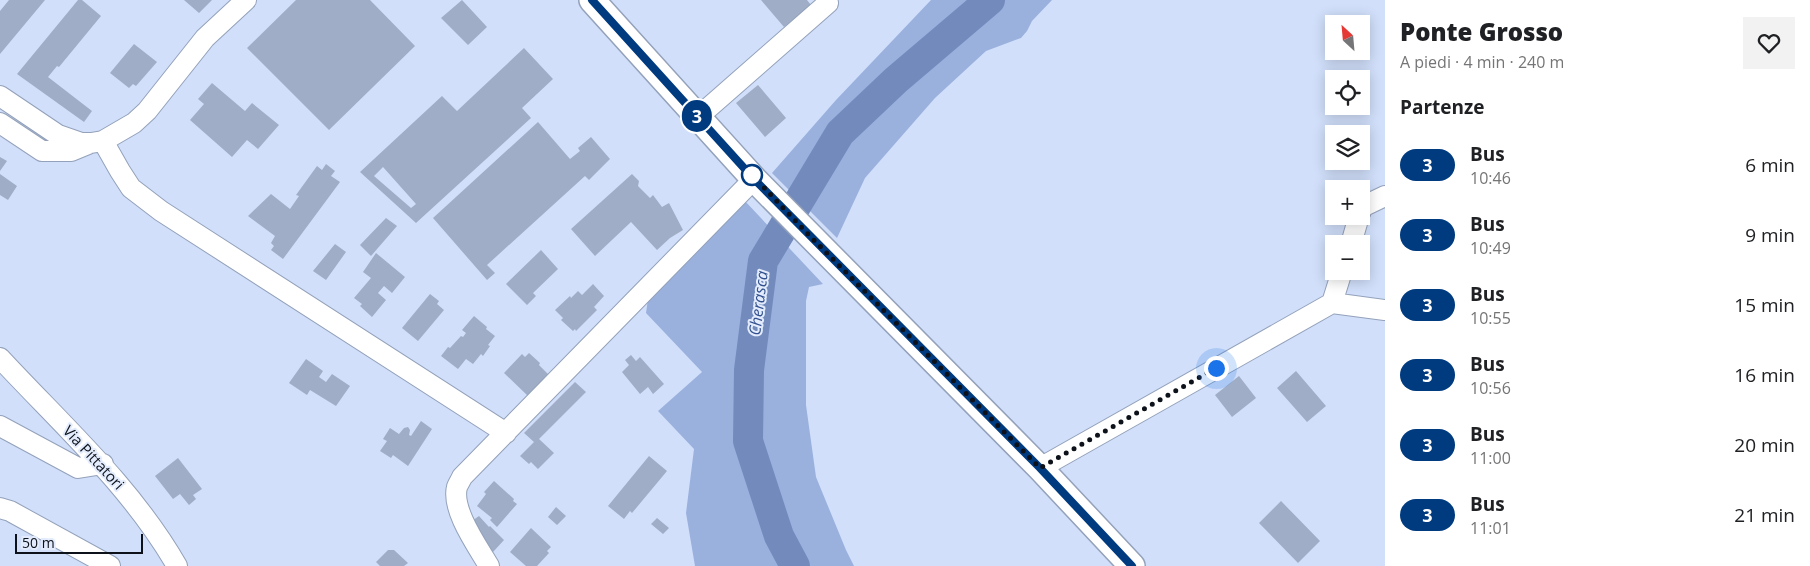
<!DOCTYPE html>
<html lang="it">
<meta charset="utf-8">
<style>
:root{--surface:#fff;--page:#f2f2f2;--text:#202124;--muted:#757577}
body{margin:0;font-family:"Open Sans",sans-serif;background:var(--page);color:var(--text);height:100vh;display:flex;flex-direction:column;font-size:19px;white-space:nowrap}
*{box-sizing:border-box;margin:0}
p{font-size:16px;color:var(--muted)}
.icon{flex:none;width:28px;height:28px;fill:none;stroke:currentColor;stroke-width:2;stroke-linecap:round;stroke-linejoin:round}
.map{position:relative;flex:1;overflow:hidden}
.details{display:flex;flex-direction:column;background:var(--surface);width:425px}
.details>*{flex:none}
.badge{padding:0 10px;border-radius:16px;font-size:18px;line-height:32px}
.needle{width:32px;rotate:334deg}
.tools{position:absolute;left:1325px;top:15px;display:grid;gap:10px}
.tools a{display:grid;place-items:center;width:45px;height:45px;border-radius:0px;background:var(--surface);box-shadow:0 2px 12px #0003;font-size:25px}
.scale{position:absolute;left:15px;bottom:12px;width:128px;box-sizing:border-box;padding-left:5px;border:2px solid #0c111a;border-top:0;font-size:14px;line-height:18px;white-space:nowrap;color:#0c111a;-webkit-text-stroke:4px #e3ecfd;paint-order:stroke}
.you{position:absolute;width:25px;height:25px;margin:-12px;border:4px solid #fff;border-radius:50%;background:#1a73e8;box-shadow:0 0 0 8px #1a73e833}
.map>.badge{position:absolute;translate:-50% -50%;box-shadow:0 0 0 2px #fff}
h2{padding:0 15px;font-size:19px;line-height:45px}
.round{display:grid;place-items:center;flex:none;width:52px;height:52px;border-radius:0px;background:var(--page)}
.overview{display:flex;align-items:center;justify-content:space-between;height:85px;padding:0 15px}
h1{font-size:24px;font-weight:800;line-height:38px}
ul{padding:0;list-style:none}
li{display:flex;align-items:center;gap:15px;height:70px;padding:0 15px}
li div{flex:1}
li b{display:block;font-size:19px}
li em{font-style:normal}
li .badge{min-width:55px;font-weight:700;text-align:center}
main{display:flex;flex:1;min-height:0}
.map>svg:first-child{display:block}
</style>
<main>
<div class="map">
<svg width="1385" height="566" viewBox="0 0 1385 566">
<rect width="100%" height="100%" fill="#d1dffa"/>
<path fill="#9ab1de" d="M931,0H1052L1032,21L1027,31L1021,38L986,51L935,98L865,178L837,238L772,173L836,100Z
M744,200L823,284L809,287L806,301V405L816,477L846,550L854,566H695L686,513L694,449L658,411L702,372L646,313L648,299Z"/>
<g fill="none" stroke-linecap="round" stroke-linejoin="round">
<path stroke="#728bbc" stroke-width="30" d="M795,566L779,536L748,441L749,370L763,261L840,133L896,80L990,0"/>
</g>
<path fill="#9fadc7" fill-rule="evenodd" d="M9,0H45L0,54V11Z
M78,0H82L101,16L59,67L57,66L48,77L92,111L84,122L17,74Z
M184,0H212L199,13Z
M296,0H370L415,46L329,130L247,48Z
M462,0L487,27L468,45L441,18Z
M761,0H807L811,5L784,27Z
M134,44L157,62L136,86L133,84L129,88L110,73Z
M524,48L553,79L522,108L531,118L416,223L360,172L442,96L457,111ZM383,167L416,204L411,208L374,176Z
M212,83L245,111L252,103L279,125L258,149L247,140L232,157L190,120L204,104L198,99Z
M758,85L786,118L765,137L736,103Z
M538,122L570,159L580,151L578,148L591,137L610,159L589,180L585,176L487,265L495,273L487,280L433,218Z
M0,157L7,161L0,171Z
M326,164L335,171L331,176L340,182L283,259L271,250L274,246L271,243L275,236L248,216L271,194L290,209L299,196L296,195L317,166L322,170Z
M0,174L17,186L8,200L0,195Z
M632,174L639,181L638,186L650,198L653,195L662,207L669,203L683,230L670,238L657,250L631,222L595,256L571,229Z
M386,218L397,226L371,256L360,245Z
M335,244L346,252L326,280L313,271Z
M541,250L558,269L533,293L536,296L527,305L506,284Z
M376,253L405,277L392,293L384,286L378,293L386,300L372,317L360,306L362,304L354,298L371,278L363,272Z
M593,284L604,296L594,307L597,310L576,331L575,329L573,331L561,320L563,318L555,310L570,296L571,298L578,291L582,295Z
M430,294L439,301L437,304L444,310L418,341L402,328Z
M474,316L487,327L486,329L495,336L488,345L490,346L483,356L481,354L473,364L466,359L458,369L441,356L448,347L450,348L461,336L463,337L466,333L462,330Z
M529,353L540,363L539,365L548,374L528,396L504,373L522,354L525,357Z
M631,355L636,361L640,357L664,384L653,394L648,387L640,394L622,372L629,365L625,360Z
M306,359L323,371L319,377L326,382L332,374L350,386L336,406L310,390L307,395L289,383Z
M1296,371L1326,406L1307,422L1277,388Z
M1239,376L1256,398L1232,417L1215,395Z
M575,382L586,392L539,439L554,453L538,469L531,462L529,464L520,456L534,442L524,433Z
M421,421L432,429L408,466L393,455L391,458L380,451L387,441L383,439L390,428L399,434L404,428L408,427L410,430L409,435L411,436Z
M649,456L667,471L632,513L630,511L624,519L608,506Z
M178,458L202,489L193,495L196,499L189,505L180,494L173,499L155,476Z
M494,481L514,499L513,501L517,504L497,527L490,520L492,518L477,506L486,494L484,492Z
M1281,501L1320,541L1298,563L1259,523Z
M556,507L566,516L557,525L548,517Z
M479,516L489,527L490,526L504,540L493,552L469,523Z
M657,518L669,528L663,534L651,524Z
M531,528L551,547L547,551L549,553L537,566H526L510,552Z
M388,550H394L408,563L404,566H380L376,562Z"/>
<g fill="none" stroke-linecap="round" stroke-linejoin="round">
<defs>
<path id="minor" d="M0,96L58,135L81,143H91L103,141L134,123L147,111L205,38L246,0
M698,117L828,3
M0,123L42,151H71L88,144
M103,141L120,171L131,188L161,211L506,433
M1361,211L1362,207L1385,196
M1351,244L1359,216
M1332,303L1342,271
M0,358C62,425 131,486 177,566
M0,426L78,468L103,464
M1040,468L1332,303L1385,310
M0,508L10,511L110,566
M489,566C478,547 451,510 457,487C458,484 461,480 462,477L754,179"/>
<path id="major" d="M592,0L754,179L1040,468L1132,566"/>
</defs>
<use href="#minor" stroke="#93a1ba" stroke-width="22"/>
<use href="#major" stroke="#93a1ba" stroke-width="28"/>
<use href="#minor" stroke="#fff" stroke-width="20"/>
<use href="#major" stroke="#fff" stroke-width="25"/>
</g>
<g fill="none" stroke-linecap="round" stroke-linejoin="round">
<defs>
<path id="line" d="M592,0L754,179L1040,468L1132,566"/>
</defs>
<use href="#line" stroke="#fff" stroke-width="11"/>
<use href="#line" stroke="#003b80" stroke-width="8"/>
<path stroke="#0c111a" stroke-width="5" stroke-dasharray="0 9" d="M752,175L806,232L1040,468L1216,368"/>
</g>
<circle fill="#fff" stroke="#003b80" stroke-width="2.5" cx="752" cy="175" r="10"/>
<g text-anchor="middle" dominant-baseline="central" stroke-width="4" stroke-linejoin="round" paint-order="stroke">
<g font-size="15" fill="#0c111a" stroke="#e3ecfd">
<text transform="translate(94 457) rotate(47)">Via Pittatori</text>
</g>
<g font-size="16" font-style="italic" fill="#32508e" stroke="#e3ecfd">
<text transform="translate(758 303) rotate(-83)">Cherasca</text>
</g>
</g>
</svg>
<div class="tools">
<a><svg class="needle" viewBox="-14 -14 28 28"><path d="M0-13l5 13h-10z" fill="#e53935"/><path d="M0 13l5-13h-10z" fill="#757577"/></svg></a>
<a><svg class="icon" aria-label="locate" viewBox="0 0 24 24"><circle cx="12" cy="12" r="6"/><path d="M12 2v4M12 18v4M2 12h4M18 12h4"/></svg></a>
<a><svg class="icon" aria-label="layers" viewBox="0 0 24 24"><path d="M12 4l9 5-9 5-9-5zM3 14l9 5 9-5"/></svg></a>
<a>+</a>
<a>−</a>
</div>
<div class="scale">50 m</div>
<div class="you" style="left:1216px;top:368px"></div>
<b class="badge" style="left:697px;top:116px;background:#003b80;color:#fff">3</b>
</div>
<section class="details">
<div class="overview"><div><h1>Ponte Grosso</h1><p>A piedi · 4 min · 240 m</p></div><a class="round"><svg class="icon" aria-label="heart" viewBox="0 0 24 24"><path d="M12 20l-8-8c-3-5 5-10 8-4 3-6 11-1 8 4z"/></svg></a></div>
<h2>Partenze</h2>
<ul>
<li><span class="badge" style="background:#003b80;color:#fff">3</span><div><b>Bus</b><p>10:46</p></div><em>6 min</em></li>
<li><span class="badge" style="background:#003b80;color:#fff">3</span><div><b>Bus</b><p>10:49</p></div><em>9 min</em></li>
<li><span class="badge" style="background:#003b80;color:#fff">3</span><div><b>Bus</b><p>10:55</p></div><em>15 min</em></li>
<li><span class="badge" style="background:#003b80;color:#fff">3</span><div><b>Bus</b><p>10:56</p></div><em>16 min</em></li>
<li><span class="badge" style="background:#003b80;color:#fff">3</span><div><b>Bus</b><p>11:00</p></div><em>20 min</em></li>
<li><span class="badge" style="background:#003b80;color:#fff">3</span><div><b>Bus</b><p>11:01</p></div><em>21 min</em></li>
</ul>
</section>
</main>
